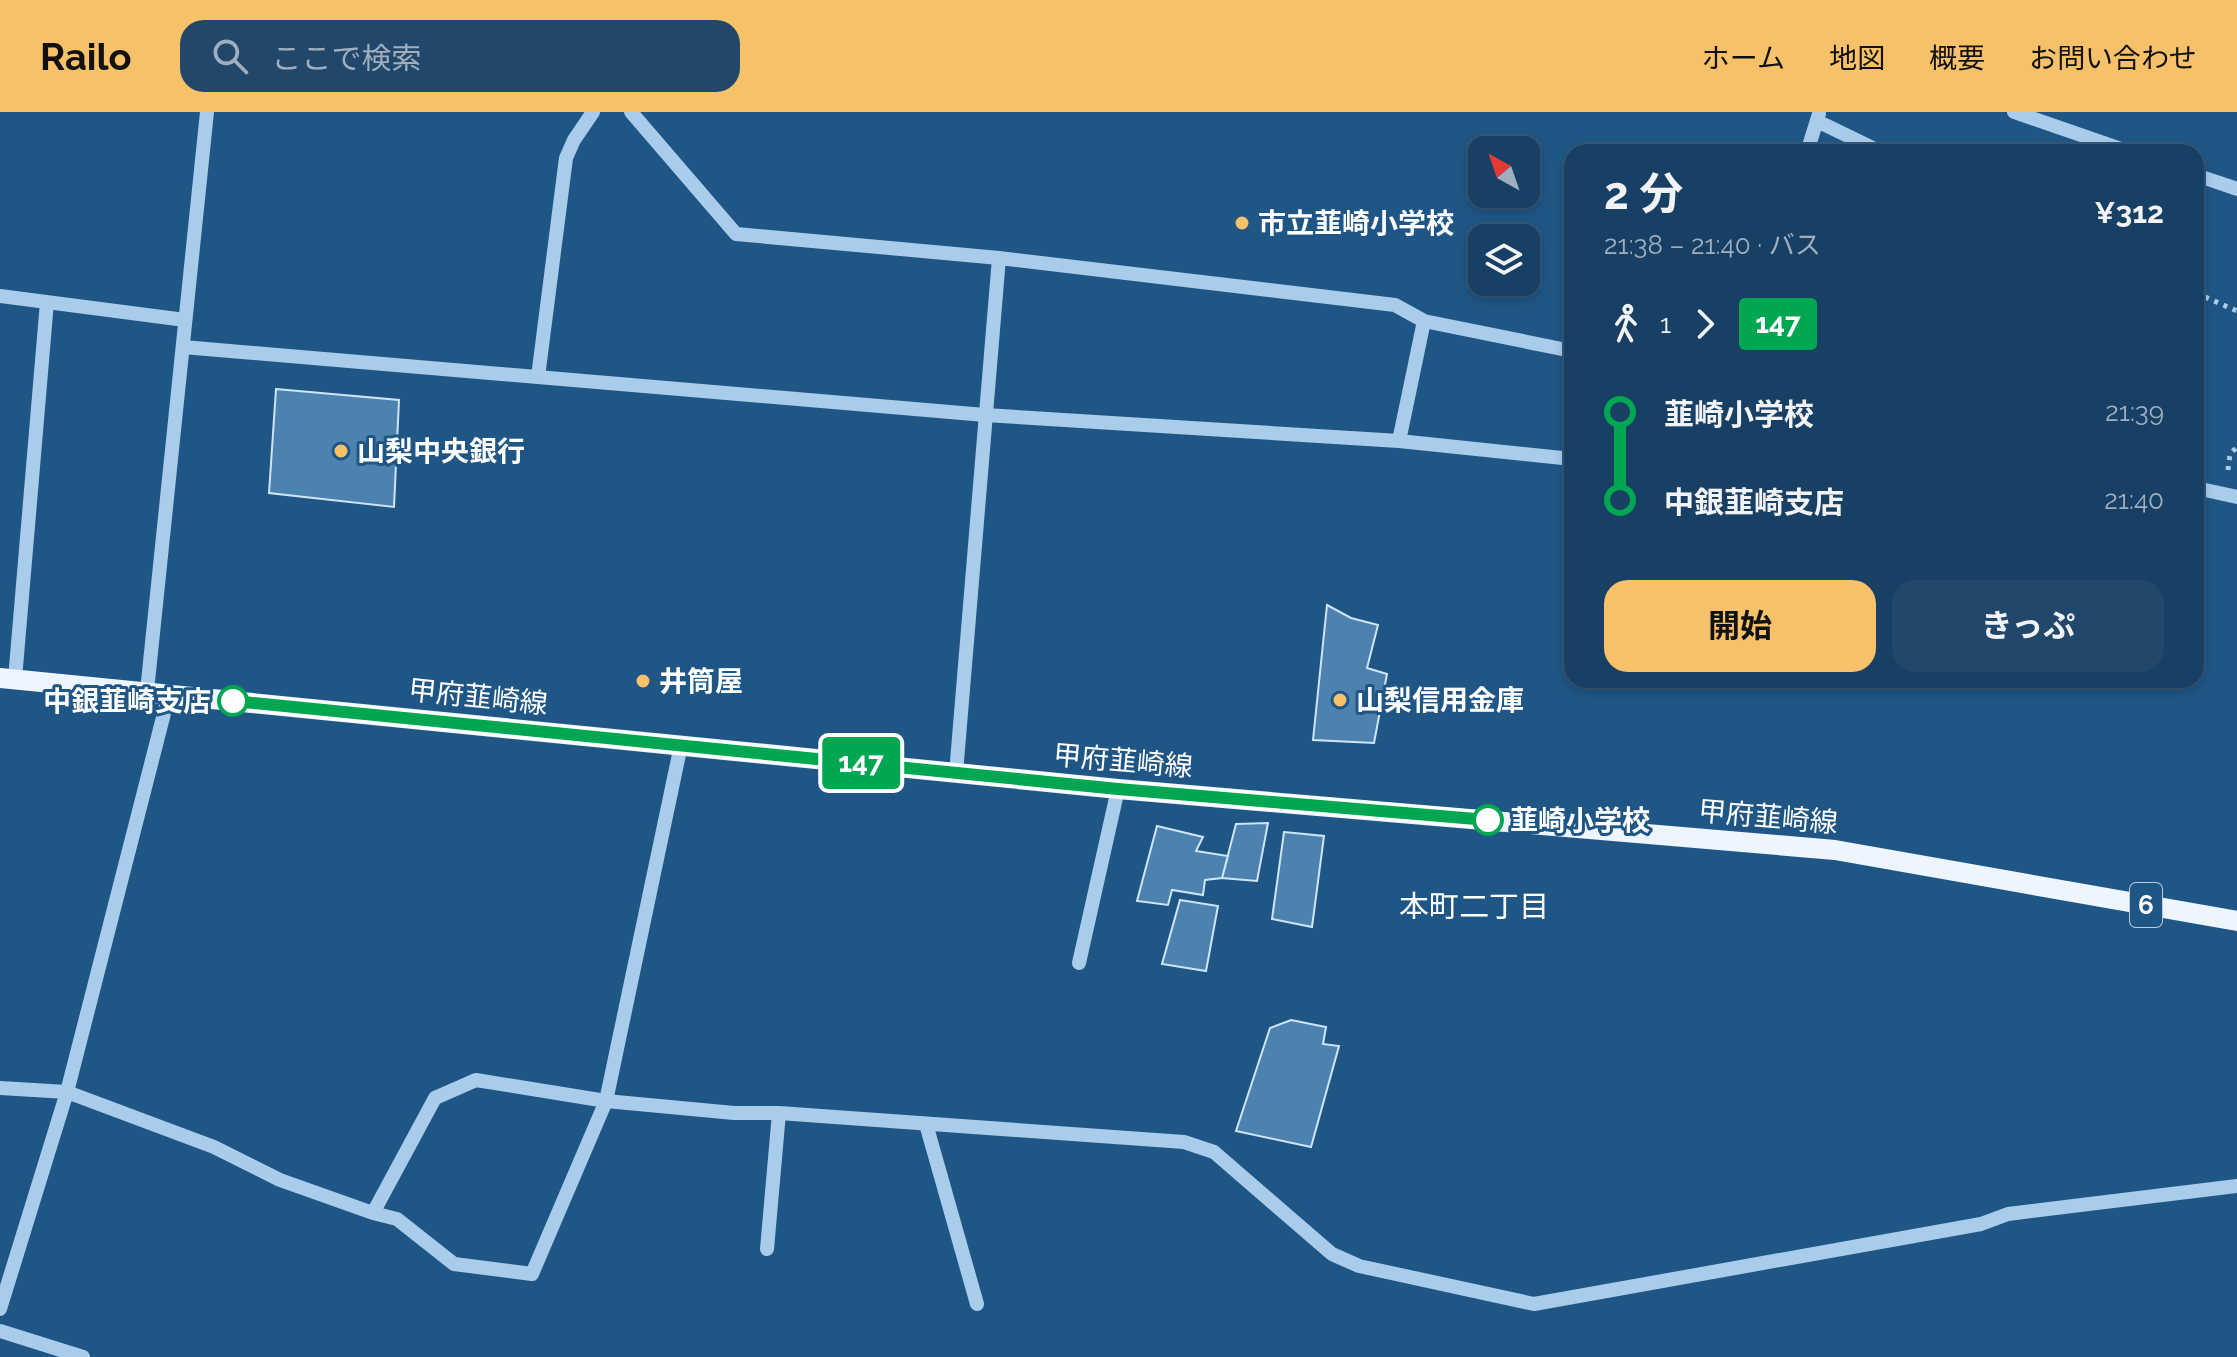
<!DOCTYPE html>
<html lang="ja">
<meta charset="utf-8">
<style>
:root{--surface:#184064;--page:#21476a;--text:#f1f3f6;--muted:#9fafbf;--line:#365978;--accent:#f7c16a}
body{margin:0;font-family:Raleway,"Noto Sans JP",sans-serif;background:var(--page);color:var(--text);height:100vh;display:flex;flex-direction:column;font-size:30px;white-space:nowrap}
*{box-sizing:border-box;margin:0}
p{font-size:26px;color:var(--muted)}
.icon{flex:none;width:44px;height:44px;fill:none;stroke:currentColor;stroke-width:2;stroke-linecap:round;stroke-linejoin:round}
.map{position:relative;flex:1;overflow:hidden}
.details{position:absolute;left:1564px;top:32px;width:640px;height:544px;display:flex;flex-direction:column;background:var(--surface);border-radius:24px;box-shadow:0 4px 12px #0003,0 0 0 2px var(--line)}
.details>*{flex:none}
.badge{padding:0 16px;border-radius:6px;font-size:28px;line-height:52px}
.needle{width:52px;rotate:320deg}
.controls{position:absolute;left:1468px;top:24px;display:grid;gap:16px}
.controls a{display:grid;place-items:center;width:72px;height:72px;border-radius:16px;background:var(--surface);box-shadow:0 4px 12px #0003,0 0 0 2px var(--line);font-size:40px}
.map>.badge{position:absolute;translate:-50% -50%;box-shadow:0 0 0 4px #fff}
.legs{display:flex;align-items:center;gap:12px;height:88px;padding:0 40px;font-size:26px}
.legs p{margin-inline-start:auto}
.head{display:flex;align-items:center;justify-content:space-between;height:136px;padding:0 40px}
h1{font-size:44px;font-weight:700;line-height:60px}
.primary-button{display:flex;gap:16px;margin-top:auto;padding:16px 40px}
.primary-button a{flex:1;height:92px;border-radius:24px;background:var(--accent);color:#111;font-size:32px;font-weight:700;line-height:92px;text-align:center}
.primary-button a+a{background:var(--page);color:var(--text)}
ul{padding:0 40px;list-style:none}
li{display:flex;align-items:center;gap:28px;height:88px;font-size:30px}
li i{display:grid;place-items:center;width:12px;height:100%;margin:0 10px;background:currentColor}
li i::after{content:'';width:20px;height:20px;margin:-10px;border:6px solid;border-radius:50%;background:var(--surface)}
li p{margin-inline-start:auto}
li:first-child i{background:linear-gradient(#0000 50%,currentColor 0)}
li:last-child i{background:linear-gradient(currentColor 50%,#0000 0)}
header{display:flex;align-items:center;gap:48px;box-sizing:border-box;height:112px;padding:0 40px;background:var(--accent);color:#111}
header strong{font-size:38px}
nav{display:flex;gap:44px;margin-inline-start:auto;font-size:28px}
.search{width:560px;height:72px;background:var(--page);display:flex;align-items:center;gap:20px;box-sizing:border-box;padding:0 28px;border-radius:24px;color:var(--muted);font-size:30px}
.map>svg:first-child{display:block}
</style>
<header>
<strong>Railo</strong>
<div class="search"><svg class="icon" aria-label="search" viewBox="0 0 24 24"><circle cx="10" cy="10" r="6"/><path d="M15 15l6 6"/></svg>ここで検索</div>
<nav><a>ホーム</a><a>地図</a><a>概要</a><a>お問い合わせ</a></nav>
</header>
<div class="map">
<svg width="2237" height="1245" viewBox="0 0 2237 1245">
<rect width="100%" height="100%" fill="#205686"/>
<path fill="#4d82b0" stroke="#cee4f7" stroke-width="2" d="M276,277L399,288L394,395L269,381Z
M1327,493L1351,506L1378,513L1367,556L1387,562L1374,631L1313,628Z
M1268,711L1257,769L1222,766L1236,712Z
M1157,714L1203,725L1196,739L1228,744L1222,766L1205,768L1203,783L1172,778L1168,793L1137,789Z
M1284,720L1324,724L1312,815L1272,807Z
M1180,788L1218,794L1206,859L1162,852Z
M1291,908L1326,915L1323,932L1339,934L1311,1035L1236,1019L1270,916Z"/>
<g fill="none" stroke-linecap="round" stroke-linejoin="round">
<path stroke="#a9ccea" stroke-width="5" stroke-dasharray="4 6" stroke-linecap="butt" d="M2196,181L2237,199
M2228,358L2230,342L2237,335"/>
<path stroke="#a9ccea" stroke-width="14" d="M631,0L736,122L999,146L1395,193L1424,209L1572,239
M2014,0L2130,40
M1817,9L1881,40
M1807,40L1819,2
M2196,63L2237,77
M0,184L185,208
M183,235L985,303L1399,329L1424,209
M538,265L566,46L574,28L593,0
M1399,329L1572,347
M2196,376L2237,385
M15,567L47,190
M147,579L207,0
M956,661L999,146
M1079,851L1118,677
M0,976L67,980L214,1035L280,1068L373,1101L435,986L476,968L606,989L734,1001H779L1184,1030L1214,1040L1332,1142L1359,1154L1534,1192L1981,1112L2008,1102L2237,1074
M926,1012L977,1192
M373,1101L397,1107L454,1152L532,1162L606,989L681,633
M767,1137L779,1001
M0,1197L67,980L169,582
M0,1219L83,1245"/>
<path stroke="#edf5fe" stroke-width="20" d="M0,566L1118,677L1835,738L2237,809"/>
</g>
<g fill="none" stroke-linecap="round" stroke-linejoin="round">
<defs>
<path id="line-1" d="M233,589L1118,677L1488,708"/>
</defs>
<use href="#line-1" stroke="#fff" stroke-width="18"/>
<use href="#line-1" stroke="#00a651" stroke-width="12"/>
</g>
<g fill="#f7c16a" stroke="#205686" stroke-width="3">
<circle cx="1242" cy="111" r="8"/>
<circle cx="341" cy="339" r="8"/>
<circle cx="643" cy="569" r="8"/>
<circle cx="1340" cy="588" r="8"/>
</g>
<g fill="#fff" stroke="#00a651" stroke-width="4">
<circle cx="233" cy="589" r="14"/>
<circle cx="1488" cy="708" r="14"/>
</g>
<g text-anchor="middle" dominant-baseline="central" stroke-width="6" stroke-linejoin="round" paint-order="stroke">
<rect fill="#205686" stroke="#bcccdb" stroke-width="2" x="2130" y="771" width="32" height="44" rx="6"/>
<g font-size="26" font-weight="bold" fill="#fff">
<text x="2146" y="793">6</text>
</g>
<g font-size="28" font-weight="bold" fill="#fff" stroke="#205686" text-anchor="start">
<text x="1258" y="111">市立韮崎小学校</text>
<text x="357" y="339">山梨中央銀行</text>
<text x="659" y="569">井筒屋</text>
<text x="1356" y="588">山梨信用金庫</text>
</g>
<g font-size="28" fill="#fff" stroke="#205686">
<text transform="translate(478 585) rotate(6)">甲府韮崎線</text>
<text transform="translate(1123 649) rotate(5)">甲府韮崎線</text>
<text transform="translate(1768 705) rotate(5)">甲府韮崎線</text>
</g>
<g font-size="28" font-weight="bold" fill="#fff" stroke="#205686" text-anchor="end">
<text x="211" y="589">中銀韮崎支店</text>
<text x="1510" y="708" text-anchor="start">韮崎小学校</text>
</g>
<g font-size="30" fill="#fff" stroke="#205686">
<text x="1474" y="794">本町二丁目</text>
</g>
</g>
</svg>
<div class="controls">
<a><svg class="needle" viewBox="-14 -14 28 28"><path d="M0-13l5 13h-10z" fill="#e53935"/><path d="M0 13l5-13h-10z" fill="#9fafbf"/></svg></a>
<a><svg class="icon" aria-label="layers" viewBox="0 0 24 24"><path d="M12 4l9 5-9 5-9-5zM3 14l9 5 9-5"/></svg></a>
</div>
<b class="badge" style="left:861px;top:651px;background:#00a651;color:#fff">147</b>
<section class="details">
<div class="head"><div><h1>2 分</h1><p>21:38 – 21:40 · バス</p></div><b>¥312</b></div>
<div class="legs"><svg class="icon" aria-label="walk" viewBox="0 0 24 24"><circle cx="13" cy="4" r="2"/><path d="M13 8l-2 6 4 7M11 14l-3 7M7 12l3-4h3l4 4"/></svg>1<svg class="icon" aria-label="forward" viewBox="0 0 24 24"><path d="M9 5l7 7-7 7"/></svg><b class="badge" style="background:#00a651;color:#fff">147</b></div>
<ul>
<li><i style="color:#00a651"></i><b>韮崎小学校</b><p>21:39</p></li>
<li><i style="color:#00a651"></i><b>中銀韮崎支店</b><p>21:40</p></li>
</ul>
<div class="primary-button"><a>開始</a><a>きっぷ</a></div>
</section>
</div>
